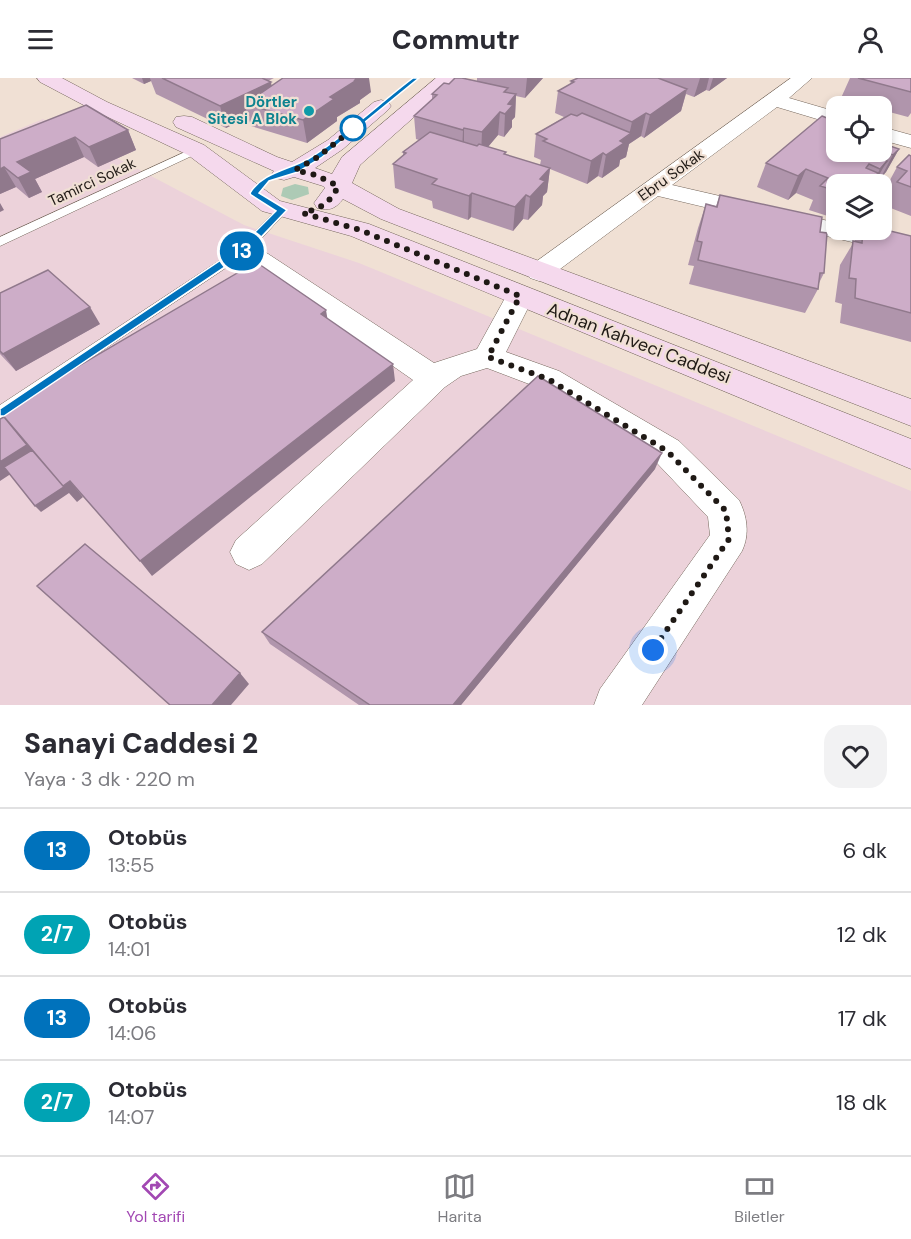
<!DOCTYPE html>
<html lang="tr">
<meta charset="utf-8">
<style>
:root{--surface:#fff;--page:#f2f2f3;--text:#2b2b33;--muted:#7c7c81;--line:#e1e1e2;--accent:#a248b3}
body{margin:0;font-family:"DM Sans",sans-serif;background:var(--page);color:var(--text);height:100vh;display:flex;flex-direction:column;font-size:22px;white-space:nowrap}
*{box-sizing:border-box;margin:0}
p{font-size:20px;color:var(--muted)}
.icon{flex:none;width:33px;height:33px;fill:none;stroke:currentColor;stroke-width:2;stroke-linecap:round;stroke-linejoin:round}
.map{position:relative;height:627px;overflow:hidden}
.side{display:flex;flex-direction:column;background:var(--surface);flex:1}
.side>*{flex:none}
.badge{padding:0 12px;border-radius:20px;font-size:21px;line-height:39px}
.fabs{position:absolute;left:826px;top:18px;display:grid;gap:12px}
.fabs a{display:grid;place-items:center;width:66px;height:66px;border-radius:12px;background:var(--surface);box-shadow:0 3px 9px #0003;font-size:30px}
.you{position:absolute;width:30px;height:30px;margin:-15px;border:4px solid #fff;border-radius:50%;background:#1a73e8;box-shadow:0 0 0 9px #1a73e833}
.map>.badge{position:absolute;translate:-50% -50%;box-shadow:0 0 0 3px #fff}
.round{display:grid;place-items:center;flex:none;width:63px;height:63px;border-radius:18px;background:var(--page)}
.headline{display:flex;align-items:center;justify-content:space-between;height:102px;padding:0 24px}
h1{font-size:28px;font-weight:800;line-height:45px}
ul{padding:0;list-style:none}
li{display:flex;align-items:center;gap:18px;height:84px;padding:0 24px;border-top:2px solid var(--line)}
li div{flex:1}
li b{display:block;font-size:22px}
li em{font-style:normal}
li .badge{min-width:66px;font-weight:700;text-align:center}
header{display:flex;justify-content:space-between;align-items:center;height:78px;padding:0 24px;background:var(--surface);font-size:27px;font-weight:800}
.tabs{display:flex;justify-content:space-around;align-items:center;height:84px;border-top:2px solid var(--line);background:var(--surface);font-size:16px;color:var(--muted)}
.tabs a{display:grid;justify-items:center;gap:3px}
.tabs .selected{color:var(--accent)}
.map>svg:first-child{display:block}
</style>
<header><svg class="icon" aria-label="menu" viewBox="0 0 24 24"><path d="M4 6h16M4 12h16M4 18h16"/></svg>Commutr<svg class="icon" aria-label="person" viewBox="0 0 24 24"><circle cx="12" cy="8" r="4"/><path d="M4 21q1-7 8-7t8 7"/></svg></header>
<div class="map">
<svg width="911" height="627" viewBox="0 0 911 627">
<rect width="100%" height="100%" fill="#f0e0d4"/>
<path fill="#ecd2da" d="M43,41L244,147L359,185L911,413V627H0V59Z"/>
<path fill="#adcab5" d="M295,106L308,109L309,116L292,122L281,118L283,110Z"/>
<g fill="none" stroke-linecap="round" stroke-linejoin="round">
<defs>
<path id="service" d="M196,69L201,72L200,74L0,168V159Z
M282,129L286,130V134L248,175L0,341V327L240,169L278,130Z"/>
<path id="minor" d="M791,0H812L789,20L837,34V47L777,29L672,107L837,145V152H865L911,162V178L658,118L548,200L539,203L530,200L526,194L530,188Z
M882,49L911,57V70L882,62Z
M244,164L253,166L434,285L477,271L510,211L520,209L530,211L534,218L506,274L559,293L679,363L739,422C747,438 750,456 742,473L642,627H594L600,611L710,457L708,439L655,383L537,309L487,290L461,298L445,309L262,486L249,492L236,486L230,474L236,462L413,302L235,178L231,172L235,166Z"/>
<path id="secondary" d="M37,0H62L107,24L204,67L280,123L369,146L911,361V391L351,158L262,133L188,77L93,32L40,4Z
M436,0H458L360,87L352,105L399,131L911,321V348L381,141L343,121C335,131 330,133 317,130L314,125L325,110L323,108L294,99L284,102L276,100L272,95L274,93L176,49L173,44L176,39L184,38L192,39L277,79L292,84L328,62L374,24L381,22L388,24L391,28L388,32L343,71L315,90L332,96L342,79Z"/>
</defs>
<use href="#service" stroke="#75675c" stroke-width="1"/>
<use href="#minor" stroke="#75675c" stroke-width="1"/>
<use href="#secondary" stroke="#75675c" stroke-width="1"/>
<use href="#service" fill="#fff" fill-rule="evenodd"/>
<use href="#minor" fill="#fff" fill-rule="evenodd"/>
<use href="#secondary" fill="#f5d9ed" fill-rule="evenodd"/>
</g>
<path fill="#b095ac" d="M132,0H274L268,3L271,4V8L371,14L360,22V25L337,39V43L307,65L251,48L248,39L226,50L156,16L151,3L144,6Z
M477,0H543L525,20L516,18L515,39L512,42V49L504,59L498,57L488,69L506,77L548,90L540,87L541,82L534,79L536,56L564,39L555,35L558,13L570,6L571,3L578,0H727L709,13L706,12L694,19L686,16L681,33L644,60L641,58L629,66L626,79L620,82L619,88L602,100L598,98L587,106L550,91L547,114L543,118L542,127L528,142L523,141L513,153L471,139L468,142L433,130L432,123L395,110L393,86L403,78V74L419,62L416,61L414,38L432,22V16L449,6L477,3Z
M850,0H911V35L908,39L882,32V28H870L841,20Z
M128,52L136,72L98,89L84,79L35,101L42,114L29,120L16,109L0,116V61Z
M891,62L888,67L899,71L886,94L880,101L878,100L874,106H837V141L809,132L813,122L796,115L788,122L757,109L766,85Z
M911,78V138L883,127L890,116L884,113L897,89Z
M720,117L820,154L824,195L819,205L818,211L805,235L689,206L694,188L688,187L698,150L706,126L716,128Z
M882,151L911,158V264L840,245L842,226L835,224L840,187L861,152Z
M0,215L100,246L16,293L0,276Z
M655,391L461,627H359L270,566L262,554Z"/>
<path fill="#90798c" d="M142,0H150L151,3L144,6Z
M357,0H369L371,14L360,22V25L337,39V43L307,65L303,42L330,19Z
M527,0H543L525,20Z
M700,0H709L706,12L694,19Z
M713,0H727L709,13Z
M271,4L275,26H245L248,39L226,50L220,28Z
M687,11L681,33L644,60L650,37Z
M516,16L515,39L512,42V49L504,59L505,36L508,26Z
M500,34L498,57L481,77L482,54Z
M646,35L641,58L629,66L626,79L620,82L619,88L602,100L606,77L620,63L629,57L632,44Z
M464,50V73L462,75L463,52Z
M128,52L136,72L98,89L89,69Z
M75,59L84,79L35,101L42,114L29,120L18,100L17,84Z
M899,71L886,94L880,101L893,77Z
M603,75L598,98L587,106L591,83Z
M887,83L874,106H872L880,91Z
M4,89L16,109L0,116V91Z
M550,90L547,114L543,118L542,127L528,142L530,119L540,101Z
M806,91L796,115L788,122L798,98Z
M878,95L871,106H867Z
M472,115L471,139L468,142L469,118Z
M526,117L523,141L513,153L515,129Z
M0,125L4,132L0,134Z
M90,229L100,246L16,293L3,276Z
M326,232L329,250L321,236Z
M393,286L395,303L152,498L140,483Z
M4,339L38,378L0,403V384Z
M662,375L655,391L461,627H453Z
M70,403L83,419L77,424L69,415L41,434L35,428Z
M240,595L249,606L231,627H212Z"/>
<path fill="#cdadc8" stroke="#90798c" stroke-width="1.5" d="M162,0H262L271,4L220,28Z
M283,0H357L355,2H357L330,19L334,21L303,42L245,26Z
M455,0H462L508,10L504,14L516,16L508,26L513,27L505,36L500,34L482,54L464,50L463,52L414,38L437,17L432,16L444,5L449,6Z
M578,0H658L687,11L650,37L646,35L632,44L558,13L574,4L571,3Z
M858,0H911V14Z
M86,27L128,52L89,69L75,59L17,84L31,94L18,100L4,89L0,91V61Z
M582,35L631,55L620,63L624,65L606,77L603,75L591,83L543,63L547,61L536,56L571,36L577,38Z
M822,38L837,44V74H881L876,79L887,83L880,91L869,86L866,90L878,95L869,104L857,100L853,104L859,106H837V113L820,108L828,100L806,91L798,98L766,85Z
M430,54L477,68L479,66L506,74L504,76L550,90L540,101L545,103L530,119L526,117L515,129L472,115L469,118L432,106L437,101L393,86L406,75L403,74Z
M882,59L891,62L887,67L899,71L893,77L882,73Z
M909,77L911,78V109L897,104L907,93L897,89Z
M720,117L822,139L820,154L827,155L824,195H820L818,211L698,182L702,164L697,163L706,126L717,129Z
M882,151L911,158V235L855,220L856,201L849,200L853,163L862,165L863,152Z
M256,184L326,232L321,236L393,286L140,483L70,403L63,408L0,334Z
M48,192L90,229L3,276L0,273V215Z
M538,298L662,375L453,627H370L262,554Z
M4,339L27,367L0,384V341Z
M32,372L64,409L35,428L4,389Z
M85,466L240,595L212,627H170L37,508Z"/>
<path fill="#0072bc" stroke="#fff" stroke-width="1.5" d="M413,0H419L321,80L298,94L269,103L259,115L287,132L247,174L4,338H0V331L240,169L276,133L251,117L250,115C262,95 288,92 308,81C342,61 381,24 413,0Z"/>
<g fill="none" stroke-linecap="round" stroke-linejoin="round">
<path stroke="#1f1915" stroke-width="6" stroke-dasharray="0 10.8" d="M353,50L360,45L318,79L295,92L316,97L338,108C331,125 319,131 303,135L360,152L520,218L488,279L548,301L667,373L726,433L729,461L653,572"/>
</g>
<circle fill="#0f9aa8" stroke="#f0e0d4" stroke-width="2" cx="309" cy="33" r="6"/>
<circle fill="#fff" stroke="#0072bc" stroke-width="3" cx="353" cy="50" r="12"/>
<g text-anchor="middle" dominant-baseline="central" stroke-width="4.5" stroke-linejoin="round" paint-order="stroke">
<g font-size="15" font-weight="bold" fill="#0d838f" stroke="#f0e0d4" text-anchor="end">
<text x="297" y="24">Dörtler<tspan x="297" dy="17">Sitesi A Blok</tspan></text>
</g>
<g font-size="15" fill="#1f1915" stroke="#f0e0d4">
<text transform="translate(671 97) rotate(-36)">Ebru Sokak</text>
<text transform="translate(92 104) rotate(-25)">Tamirci Sokak</text>
</g>
<g font-size="18" fill="#1f1915" stroke="#f0e0d4">
<text transform="translate(639 265) rotate(21)">Adnan Kahveci Caddesi</text>
</g>
</g>
</svg>
<div class="fabs">
<a><svg class="icon" aria-label="locate" viewBox="0 0 24 24"><circle cx="12" cy="12" r="6"/><path d="M12 2v4M12 18v4M2 12h4M18 12h4"/></svg></a>
<a><svg class="icon" aria-label="layers" viewBox="0 0 24 24"><path d="M12 4l9 5-9 5-9-5zM3 14l9 5 9-5"/></svg></a>
</div>
<div class="you" style="left:653px;top:572px"></div>
<b class="badge" style="left:242px;top:173px;background:#0072bc;color:#fff">13</b>
</div>
<section class="side">
<div class="headline"><div><h1>Sanayi Caddesi 2</h1><p>Yaya · 3 dk · 220 m</p></div><a class="round"><svg class="icon" aria-label="heart" viewBox="0 0 24 24"><path d="M12 20l-8-8c-3-5 5-10 8-4 3-6 11-1 8 4z"/></svg></a></div>
<ul>
<li><span class="badge" style="background:#0072bc;color:#fff">13</span><div><b>Otobüs</b><p>13:55</p></div><em>6 dk</em></li>
<li><span class="badge" style="background:#00a3b4;color:#fff">2/7</span><div><b>Otobüs</b><p>14:01</p></div><em>12 dk</em></li>
<li><span class="badge" style="background:#0072bc;color:#fff">13</span><div><b>Otobüs</b><p>14:06</p></div><em>17 dk</em></li>
<li><span class="badge" style="background:#00a3b4;color:#fff">2/7</span><div><b>Otobüs</b><p>14:07</p></div><em>18 dk</em></li>
</ul>
</section>
<nav class="tabs">
<a class="selected"><svg class="icon" aria-label="directions" viewBox="0 0 24 24"><path d="M12 3l9 9-9 9-9-9zM9 14v-3h6M13 9l2 2-2 2"/></svg>Yol tarifi</a>
<a><svg class="icon" aria-label="map" viewBox="0 0 24 24"><path d="M3 6l6-2 6 2 6-2v14l-6 2-6-2-6 2zM9 4v14M15 6v14"/></svg>Harita</a>
<a><svg class="icon" aria-label="tickets" viewBox="0 0 24 24"><path d="M3 7h18v10H3zM15 7v10"/></svg>Biletler</a>
</nav>
